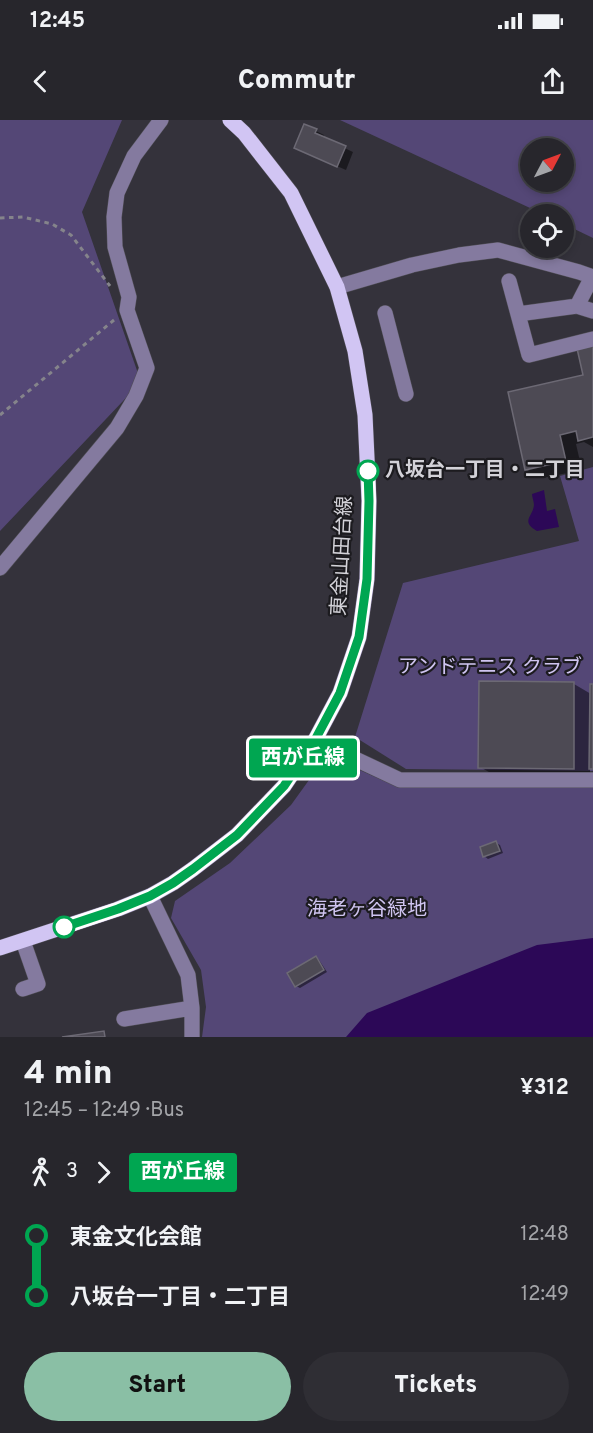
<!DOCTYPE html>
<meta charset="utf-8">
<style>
:root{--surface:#27262c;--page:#2f2e34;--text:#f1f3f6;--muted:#a4a5a9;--line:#434348;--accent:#8abfa5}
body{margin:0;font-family:Overpass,"Noto Sans JP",sans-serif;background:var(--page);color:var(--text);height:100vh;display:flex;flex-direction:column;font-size:22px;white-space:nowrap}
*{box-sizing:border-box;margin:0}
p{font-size:20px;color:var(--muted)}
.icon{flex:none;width:33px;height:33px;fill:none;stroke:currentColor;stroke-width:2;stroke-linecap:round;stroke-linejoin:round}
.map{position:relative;height:917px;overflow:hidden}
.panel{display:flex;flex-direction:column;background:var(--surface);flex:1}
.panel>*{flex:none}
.badge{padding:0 12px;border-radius:4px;font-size:21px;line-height:39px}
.needle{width:39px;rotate:49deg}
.fabs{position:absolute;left:520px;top:18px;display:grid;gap:12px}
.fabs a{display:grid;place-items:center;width:54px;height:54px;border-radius:50%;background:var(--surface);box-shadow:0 3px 9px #0003,0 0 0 2px var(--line);font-size:30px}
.map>.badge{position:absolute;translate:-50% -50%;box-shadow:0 0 0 3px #fff}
.legs{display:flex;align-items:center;gap:9px;height:66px;padding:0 24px;font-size:20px}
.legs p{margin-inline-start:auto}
.overview{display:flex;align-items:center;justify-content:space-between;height:102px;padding:0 24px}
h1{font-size:33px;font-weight:800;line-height:45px}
.primary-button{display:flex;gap:12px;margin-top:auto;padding:12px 24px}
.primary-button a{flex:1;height:69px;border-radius:36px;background:var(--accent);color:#111;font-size:24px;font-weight:800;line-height:69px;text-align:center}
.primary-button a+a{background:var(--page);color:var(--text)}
ul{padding:0 24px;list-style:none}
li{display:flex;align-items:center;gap:21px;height:60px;font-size:22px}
li i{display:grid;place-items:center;width:9px;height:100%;margin:0 8px;background:currentColor}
li i::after{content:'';width:15px;height:15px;margin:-8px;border:4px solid;border-radius:50%;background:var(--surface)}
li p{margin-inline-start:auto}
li:first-child i{background:linear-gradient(#0000 50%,currentColor 0)}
li:last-child i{background:linear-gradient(currentColor 50%,#0000 0)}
.status{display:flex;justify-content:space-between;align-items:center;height:42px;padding:0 30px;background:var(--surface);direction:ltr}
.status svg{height:16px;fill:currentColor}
header{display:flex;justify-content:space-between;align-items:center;height:78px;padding:0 24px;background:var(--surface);font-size:27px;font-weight:800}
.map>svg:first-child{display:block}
</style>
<div class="status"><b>12:45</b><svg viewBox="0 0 49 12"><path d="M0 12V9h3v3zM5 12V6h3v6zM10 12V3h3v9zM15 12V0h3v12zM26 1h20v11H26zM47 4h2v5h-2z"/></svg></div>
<header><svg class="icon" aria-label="back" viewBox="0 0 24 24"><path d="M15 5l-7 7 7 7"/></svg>Commutr<svg class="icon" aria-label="share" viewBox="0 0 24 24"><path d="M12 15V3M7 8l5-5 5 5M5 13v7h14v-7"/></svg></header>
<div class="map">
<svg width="593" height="917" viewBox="0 0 593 917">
<rect width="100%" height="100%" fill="#34323b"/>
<path fill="#544776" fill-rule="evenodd" d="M0,0H122L82,92L141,262L0,411Z
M340,0H593V118L564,104V94H543ZM564,28V62H531V28Z
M593,347V651L406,649L355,617L403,463L579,421L560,356Z
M337,640L398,667L593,668V917H202L206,887L201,850L171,798L175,781L230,743L291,685L322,642Z"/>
<path fill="#2c0857" d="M544,370L547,391L555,389L559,407L537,411C520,401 533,397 534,385C534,382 532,377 532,374Z
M593,818V917H346L367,893L537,825Z"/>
<path fill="#0007" d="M316,11L324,15L323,18L353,32L346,50L304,32Z
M593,222V327L584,322L576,324L582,350L543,358L526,349L584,256Z
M574,564L591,574L593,565V649L590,647V657L496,656L480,647Z
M496,723L500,725L503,733L488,739L484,736Z
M316,838L319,840L327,852L300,868L296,866Z"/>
<path fill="#4d4a54" stroke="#6c6974" stroke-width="1.5" d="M304,4L317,9L315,13L346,26L337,47L294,28Z
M593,220V317L578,321L576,311L560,315L566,341L525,350L508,272L583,255L576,224Z
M479,561L574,562V649L478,648Z
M590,564H593V649H589Z
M496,721L500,731L483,737L480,727Z
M316,836L324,850L295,867L287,853Z
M104,911L105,917H62Z"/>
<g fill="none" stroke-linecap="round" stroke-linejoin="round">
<defs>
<path id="minor" d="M509,161L529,235L593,219
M337,167L412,145L459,135L498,130L579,152L593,157
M577,186L592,157
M385,193L406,274
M518,194L577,186L593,191
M0,448L117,308L136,276L147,248L127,190L129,177L115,127L114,97L117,73L134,36L161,0
M315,620L400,660H593
M150,776L188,855L192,888V917
M23,869L38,864L23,821
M124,899L192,888"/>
<path id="major" d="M0,828L118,789L150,776L173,763L193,749L237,715L284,666L315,620L340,573L359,517L367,459L369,381L365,295L355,231L337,167L291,73L244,13L230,0"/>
</defs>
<use href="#minor" stroke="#514f57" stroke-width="16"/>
<use href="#major" stroke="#514f57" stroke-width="16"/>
<path stroke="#85848b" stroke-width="3" stroke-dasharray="4.5 4.5" stroke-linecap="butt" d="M0,98L23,97L52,104L71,115L110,166
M0,295L114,200"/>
<use href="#minor" stroke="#847a9f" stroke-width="15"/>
<use href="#major" stroke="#d1c5f3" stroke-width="15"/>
</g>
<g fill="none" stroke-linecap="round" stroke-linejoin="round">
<defs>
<path id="line-1" d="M64,807L118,789L150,776L173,763L193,749L237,715L284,666L315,620L340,573L359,517L367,459L369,381L368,351"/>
</defs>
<use href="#line-1" stroke="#fff" stroke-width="14"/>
<use href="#line-1" stroke="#00a651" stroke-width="9"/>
</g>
<g fill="#fff" stroke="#00a651" stroke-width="3">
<circle cx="368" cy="351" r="10"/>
<circle cx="64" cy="807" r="10"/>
</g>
<g text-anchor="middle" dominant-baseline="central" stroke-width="4.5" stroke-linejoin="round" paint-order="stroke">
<g font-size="20" font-weight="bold" fill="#d3d2d8" stroke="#1c1b1f" text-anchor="start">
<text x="385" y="351">八坂台一丁目・二丁目</text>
</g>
<g font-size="20" fill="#d3d2d8" stroke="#1c1b1f">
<text transform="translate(343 436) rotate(-87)">東金山田台線</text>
</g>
<g font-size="20" fill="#cfc4f0" stroke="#1c1b1f">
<text x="490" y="548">アンドテニス クラブ</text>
<text x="367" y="790">海老ヶ谷緑地</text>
</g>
</g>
</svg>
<div class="fabs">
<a><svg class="needle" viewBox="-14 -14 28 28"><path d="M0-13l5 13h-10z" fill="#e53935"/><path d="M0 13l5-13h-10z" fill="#a4a5a9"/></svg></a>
<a><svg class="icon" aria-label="locate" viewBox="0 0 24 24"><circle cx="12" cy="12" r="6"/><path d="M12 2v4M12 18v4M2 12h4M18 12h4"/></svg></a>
</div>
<b class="badge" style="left:303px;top:638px;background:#00a651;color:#fff">西が丘線</b>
</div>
<section class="panel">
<div class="overview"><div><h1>4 min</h1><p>12:45 – 12:49 · Bus</p></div><b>¥312</b></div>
<div class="legs"><svg class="icon" aria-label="walk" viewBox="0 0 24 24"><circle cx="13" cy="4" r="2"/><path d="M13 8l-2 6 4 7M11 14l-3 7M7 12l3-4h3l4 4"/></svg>3<svg class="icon" aria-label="forward" viewBox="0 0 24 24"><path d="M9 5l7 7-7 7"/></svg><b class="badge" style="background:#00a651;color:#fff">西が丘線</b></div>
<ul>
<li><i style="color:#00a651"></i><b>東金文化会館</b><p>12:48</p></li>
<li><i style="color:#00a651"></i><b>八坂台一丁目・二丁目</b><p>12:49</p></li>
</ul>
<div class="primary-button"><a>Start</a><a>Tickets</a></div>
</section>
